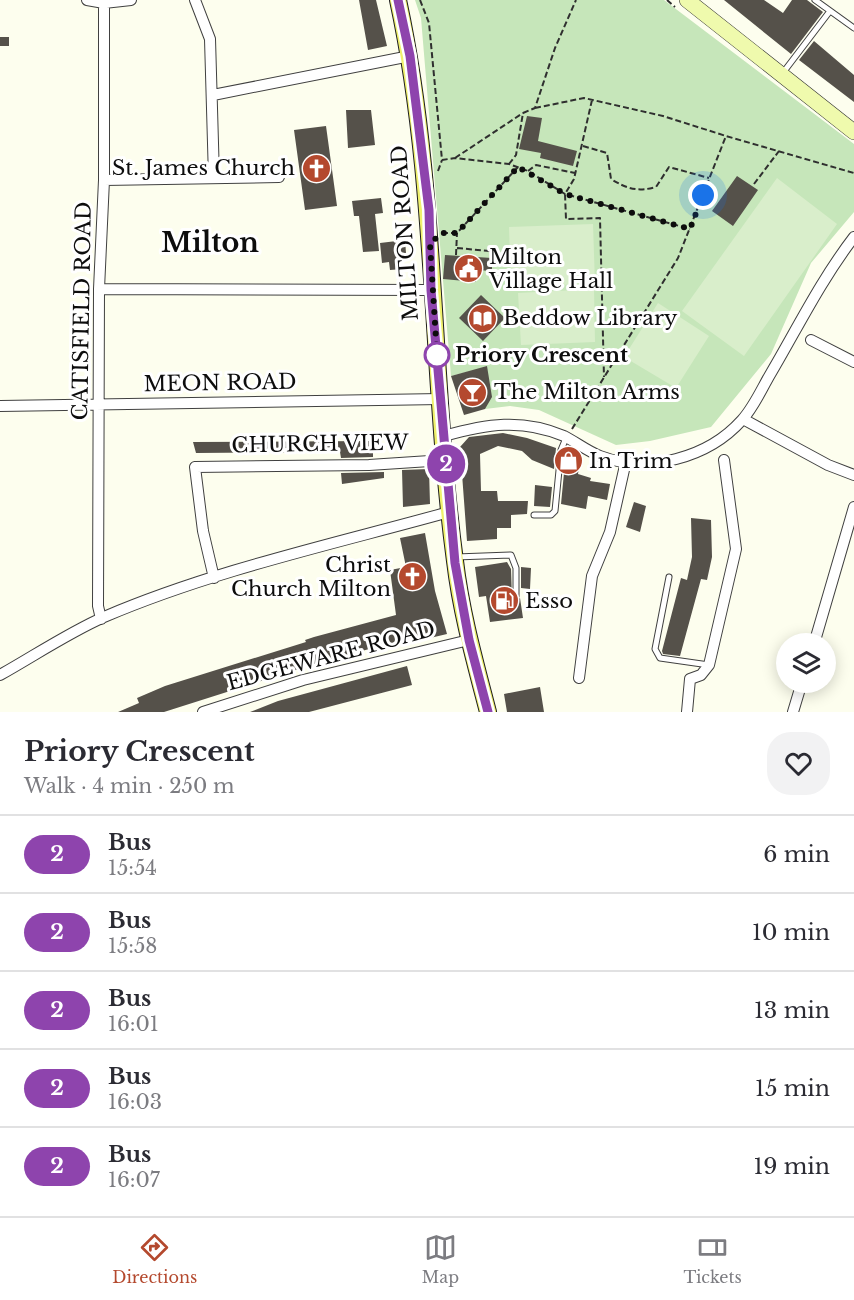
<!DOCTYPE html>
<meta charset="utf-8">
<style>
:root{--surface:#fff;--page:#f2f2f3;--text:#2b2b33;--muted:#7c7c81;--line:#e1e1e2;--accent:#b4492e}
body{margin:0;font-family:"Libre Baskerville",serif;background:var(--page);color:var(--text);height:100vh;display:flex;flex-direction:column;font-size:22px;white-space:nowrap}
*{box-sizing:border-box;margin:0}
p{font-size:20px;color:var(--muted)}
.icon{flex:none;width:33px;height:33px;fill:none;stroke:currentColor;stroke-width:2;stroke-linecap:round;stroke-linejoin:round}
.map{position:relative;height:712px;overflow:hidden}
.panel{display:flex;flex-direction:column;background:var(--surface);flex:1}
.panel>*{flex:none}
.badge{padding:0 12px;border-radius:20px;font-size:21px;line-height:39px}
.controls{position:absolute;left:776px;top:633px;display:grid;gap:12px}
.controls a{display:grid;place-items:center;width:60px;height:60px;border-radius:50%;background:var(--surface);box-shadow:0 3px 15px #0003;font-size:30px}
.you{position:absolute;width:30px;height:30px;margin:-15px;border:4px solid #fff;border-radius:50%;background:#1a73e8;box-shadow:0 0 0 9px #1a73e833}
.map>.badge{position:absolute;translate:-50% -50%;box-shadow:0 0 0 3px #fff}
.round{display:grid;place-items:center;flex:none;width:63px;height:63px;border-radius:24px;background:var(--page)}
.head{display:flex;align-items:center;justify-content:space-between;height:102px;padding:0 24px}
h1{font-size:28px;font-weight:700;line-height:45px}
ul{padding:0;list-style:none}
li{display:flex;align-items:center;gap:18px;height:78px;padding:0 24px;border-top:2px solid var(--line)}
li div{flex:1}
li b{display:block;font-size:22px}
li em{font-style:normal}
li .badge{min-width:66px;font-weight:700;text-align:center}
.tab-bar{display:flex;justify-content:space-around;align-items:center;height:84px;border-top:2px solid var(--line);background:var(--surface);font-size:16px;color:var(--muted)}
.tab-bar a{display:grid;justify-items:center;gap:3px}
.tab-bar .current{color:var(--accent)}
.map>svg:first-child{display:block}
</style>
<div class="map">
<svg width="854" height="712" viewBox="0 0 854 712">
<rect width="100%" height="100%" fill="#fdfeee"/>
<path fill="#c6e6ba" d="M415,0H664L854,144V212L811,263L771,354L711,427L650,441L616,445L539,410L510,406L485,409L487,367L451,376L421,18Z"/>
<path fill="#d9eecb" d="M777,178L837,224L744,356L682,311Z
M593,224L595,284L511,286L509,227Z
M594,289L595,342L521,345L518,293Z
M658,303L709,336L676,388L624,357Z"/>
<path fill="#55514a" d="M359,0H376L387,46L368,50Z
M724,0H764L783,13L792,0H807L823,12L791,54Z
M0,37H9V46H0Z
M814,41L854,75V102L799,60Z
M346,110H371L375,145L348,148Z
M527,116L542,118L538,141L577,151L573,166L540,158L541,153L519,149Z
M326,126L337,206L305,210L294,130Z
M737,176L758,190L733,226L712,211Z
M381,198L383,213L375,214L379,251L363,252L359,216H354L352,201Z
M405,240L406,253H401L403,269L390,270L389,262L382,263L380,243Z
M445,255L492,258V271L476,270V282L443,279Z
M481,295L505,318L483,341L459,318Z
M487,366L492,397L485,409L464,415L451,376Z
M503,433L527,438L556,448L554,469L532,460L522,451L498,446L480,454L481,491H497L498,501H528L527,514L511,515V528H497V539L467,541L460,447L469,437Z
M373,441V457L341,458L340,452L196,453L193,442Z
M566,452L580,460L578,474L591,478L590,481L610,484L607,500L588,496L586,509L561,504Z
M429,469L430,504L403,507L402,470Z
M384,472V478L342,484L341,473Z
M535,485L552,487L550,507L534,506Z
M634,502L646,506L640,532L626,527Z
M691,518L711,520L712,557L707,580L701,579L680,656L663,654L662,651L681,578L687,580L692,557Z
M425,533L435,591L447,634L413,642L412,638L404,640L327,660L164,712H118L139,703L137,698L165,686L306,642L305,640L314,637L396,615L390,570L406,567L400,538Z
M507,562L511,569L512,598L515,601L520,598L523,618L490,622L486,596L479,597L475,567Z
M521,567L531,568L530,589L521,588Z
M407,666L412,685L309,712H250L278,701Z
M540,687L544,712H507L504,694Z"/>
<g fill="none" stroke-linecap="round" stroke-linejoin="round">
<defs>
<path id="lane" d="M815,0L854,28
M782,74L830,11
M534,515H551L555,511L561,450L566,438
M456,557L511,555L516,568V596
M669,577L655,649L660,658L709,665"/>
<path id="street" d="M87,0L104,3L131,0
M195,0L210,39L214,178
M213,95L410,56
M104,180L279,177
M99,289L431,290
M811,340L854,362
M0,406L441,399
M743,419L828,465L854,475
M444,436C486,424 522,418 564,436C576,442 587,451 600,456C648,474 708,458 742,420C754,407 762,388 771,373C798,327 821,280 854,237
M214,578L203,531L195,467L369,465L445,460
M101,619L98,606L99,289L104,180V3
M814,644L854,507
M0,675C34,656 68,633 104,617C214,570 334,544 449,512
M579,678L592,576L610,532L626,461
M203,712L303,680L469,640
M687,712L690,679L701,675L709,665L736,549L724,460
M793,712L802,682"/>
<path id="secondary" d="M687,0L854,132"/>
<path id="primary" d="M398,0C438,185 430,374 455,561C461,612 475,662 488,712"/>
</defs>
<use href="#lane" stroke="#404040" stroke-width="7"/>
<use href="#street" stroke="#404040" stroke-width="12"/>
<use href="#secondary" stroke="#2f2f2f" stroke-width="16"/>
<use href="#primary" stroke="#1e1e1e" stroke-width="18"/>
<path stroke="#2f2f2f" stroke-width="2" stroke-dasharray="6 3" stroke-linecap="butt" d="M420,0L429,23L442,160L455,158L509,164L528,171L565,194L690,229
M667,0L675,7
M592,100L574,179L565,194L566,219L600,218L604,377
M535,108L584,98L663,116L726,136
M583,146L607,153L611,179C627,189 638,192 656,187L669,167L709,178
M455,158L523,113
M509,164L516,155L523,113L535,108L555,48L576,0
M438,171L442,160
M528,171L536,165L575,173
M754,184L779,151
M442,233H457L518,167
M457,248L510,253
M456,255L457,233
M572,429L678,258L726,136L854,173"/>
<use href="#lane" stroke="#fff" stroke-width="5"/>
<use href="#street" stroke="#fff" stroke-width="10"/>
<use href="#secondary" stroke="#effaad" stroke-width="15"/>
<use href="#primary" stroke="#eff06c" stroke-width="16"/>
</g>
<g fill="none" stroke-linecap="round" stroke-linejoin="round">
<defs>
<path id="line" d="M398,0L410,56L429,210L431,290L455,563L469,640L488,712"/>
</defs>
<use href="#line" stroke="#fff" stroke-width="14"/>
<use href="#line" stroke="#8e44ad" stroke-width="9"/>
<path stroke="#0d0d0d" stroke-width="6" stroke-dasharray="0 10.8" d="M437,355L430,244L441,233H457L518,167L565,194L690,229L703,195"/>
</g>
<defs>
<symbol id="church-disc" viewBox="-11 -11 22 22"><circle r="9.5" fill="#b4492e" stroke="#fff"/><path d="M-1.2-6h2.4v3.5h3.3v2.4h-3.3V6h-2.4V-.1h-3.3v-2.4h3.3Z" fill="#fff"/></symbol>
<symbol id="civic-disc" viewBox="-11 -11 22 22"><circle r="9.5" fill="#b4492e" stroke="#fff"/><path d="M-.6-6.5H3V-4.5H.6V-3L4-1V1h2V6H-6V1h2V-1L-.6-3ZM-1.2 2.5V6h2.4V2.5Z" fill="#fff"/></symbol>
<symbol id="library-disc" viewBox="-11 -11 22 22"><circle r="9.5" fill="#b4492e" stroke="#fff"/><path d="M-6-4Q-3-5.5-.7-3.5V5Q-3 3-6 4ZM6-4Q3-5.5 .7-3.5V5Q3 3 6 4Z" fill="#fff"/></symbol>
<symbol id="bar-disc" viewBox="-11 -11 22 22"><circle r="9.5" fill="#b4492e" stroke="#fff"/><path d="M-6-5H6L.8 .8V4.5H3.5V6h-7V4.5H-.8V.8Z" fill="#fff"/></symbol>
<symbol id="shop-disc" viewBox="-11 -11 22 22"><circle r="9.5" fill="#b4492e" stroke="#fff"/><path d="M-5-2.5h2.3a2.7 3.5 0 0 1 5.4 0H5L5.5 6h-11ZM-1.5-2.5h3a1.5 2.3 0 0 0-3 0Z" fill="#fff"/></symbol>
<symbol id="fuel-disc" viewBox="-11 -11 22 22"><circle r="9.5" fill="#b4492e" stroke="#fff"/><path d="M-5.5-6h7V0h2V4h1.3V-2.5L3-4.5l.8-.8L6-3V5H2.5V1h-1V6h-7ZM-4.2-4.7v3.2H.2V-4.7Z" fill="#fff"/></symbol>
</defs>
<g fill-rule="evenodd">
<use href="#church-disc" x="300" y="152" width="33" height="33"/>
<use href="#civic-disc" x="452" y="252" width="33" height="33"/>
<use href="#library-disc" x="466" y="302" width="33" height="33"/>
<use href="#bar-disc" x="456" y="376" width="33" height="33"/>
<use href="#shop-disc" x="552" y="444" width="33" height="33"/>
<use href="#church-disc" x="396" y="560" width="33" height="33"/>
<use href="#fuel-disc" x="488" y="584" width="33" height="33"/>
</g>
<circle fill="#fff" stroke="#8e44ad" stroke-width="3" cx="437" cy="355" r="12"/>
<g text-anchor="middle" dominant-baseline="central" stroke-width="6" stroke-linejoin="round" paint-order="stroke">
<g font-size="21" fill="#0d0d0d" stroke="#fff" text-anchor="start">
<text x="295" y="168" text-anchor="end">St. James Church</text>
<text x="489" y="257">Milton<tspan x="489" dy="24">Village Hall</tspan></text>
<text x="503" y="318">Beddow Library</text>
<text x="494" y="392">The Milton Arms</text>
<text x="589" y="461">In Trim</text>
<text x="391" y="565" text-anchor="end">Christ<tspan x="391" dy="24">Church Milton</tspan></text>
<text x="525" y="601">Esso</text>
</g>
<g font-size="21" fill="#0d0d0d" stroke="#fff">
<text transform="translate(405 233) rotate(-94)">MILTON ROAD</text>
<text transform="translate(82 311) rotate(-89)">CATISFIELD ROAD</text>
<text transform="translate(220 383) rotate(-1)">MEON ROAD</text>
<text transform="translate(320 444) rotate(-1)">CHURCH VIEW</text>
<text transform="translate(331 656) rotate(-15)">EDGEWARE ROAD</text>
</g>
<g font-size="21" font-weight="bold" fill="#0d0d0d" stroke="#fff" text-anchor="start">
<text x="455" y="355">Priory Crescent</text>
</g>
<g font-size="27" font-weight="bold" fill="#0d0d0d" stroke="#fff">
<text x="210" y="242">Milton</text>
</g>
</g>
</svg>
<div class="controls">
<a><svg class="icon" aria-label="layers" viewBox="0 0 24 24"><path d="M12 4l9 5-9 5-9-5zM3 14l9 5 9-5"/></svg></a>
</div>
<div class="you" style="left:703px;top:195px"></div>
<b class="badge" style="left:446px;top:464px;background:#8e44ad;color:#fff">2</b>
</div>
<section class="panel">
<div class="head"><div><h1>Priory Crescent</h1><p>Walk · 4 min · 250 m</p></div><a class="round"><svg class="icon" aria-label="heart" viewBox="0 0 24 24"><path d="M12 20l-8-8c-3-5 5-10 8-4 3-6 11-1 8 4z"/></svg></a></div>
<ul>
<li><span class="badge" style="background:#8e44ad;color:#fff">2</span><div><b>Bus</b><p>15:54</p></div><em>6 min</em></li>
<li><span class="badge" style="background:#8e44ad;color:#fff">2</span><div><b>Bus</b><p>15:58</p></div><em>10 min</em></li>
<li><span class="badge" style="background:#8e44ad;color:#fff">2</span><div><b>Bus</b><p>16:01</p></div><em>13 min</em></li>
<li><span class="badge" style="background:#8e44ad;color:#fff">2</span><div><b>Bus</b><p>16:03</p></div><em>15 min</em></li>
<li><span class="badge" style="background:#8e44ad;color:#fff">2</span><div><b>Bus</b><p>16:07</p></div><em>19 min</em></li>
</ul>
</section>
<nav class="tab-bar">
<a class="current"><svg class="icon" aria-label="directions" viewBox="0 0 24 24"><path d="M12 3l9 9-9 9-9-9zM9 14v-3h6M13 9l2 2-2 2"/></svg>Directions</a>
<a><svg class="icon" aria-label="map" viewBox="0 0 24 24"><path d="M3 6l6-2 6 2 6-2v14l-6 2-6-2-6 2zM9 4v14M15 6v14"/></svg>Map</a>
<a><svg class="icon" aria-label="tickets" viewBox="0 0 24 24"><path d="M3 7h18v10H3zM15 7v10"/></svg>Tickets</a>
</nav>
